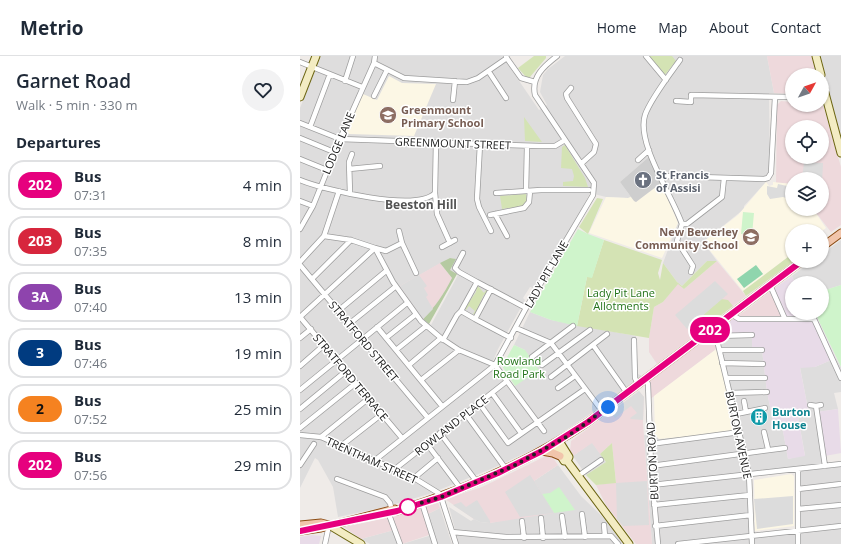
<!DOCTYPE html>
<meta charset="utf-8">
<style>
:root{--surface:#fff;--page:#f2f2f3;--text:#1f2937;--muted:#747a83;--line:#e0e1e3}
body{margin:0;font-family:"Open Sans",sans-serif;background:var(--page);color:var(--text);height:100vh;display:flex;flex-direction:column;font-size:15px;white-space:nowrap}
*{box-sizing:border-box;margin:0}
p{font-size:13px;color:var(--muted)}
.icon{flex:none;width:22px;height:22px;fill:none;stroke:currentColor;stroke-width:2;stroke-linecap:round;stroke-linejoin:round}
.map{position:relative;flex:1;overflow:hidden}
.drawer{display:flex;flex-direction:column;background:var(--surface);width:300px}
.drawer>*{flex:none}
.badge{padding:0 8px;border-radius:13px;font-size:14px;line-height:26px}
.needle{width:26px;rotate:50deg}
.controls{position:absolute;left:485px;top:12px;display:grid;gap:8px}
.controls a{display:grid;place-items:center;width:44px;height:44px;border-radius:50%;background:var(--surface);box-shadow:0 1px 3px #0004;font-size:20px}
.you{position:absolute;width:20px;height:20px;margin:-10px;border:3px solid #fff;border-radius:50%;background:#1a73e8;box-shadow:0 0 0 6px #1a73e833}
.map>.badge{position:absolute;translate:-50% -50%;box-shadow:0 0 0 2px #fff}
h2{padding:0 16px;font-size:15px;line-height:36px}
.round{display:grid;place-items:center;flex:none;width:42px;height:42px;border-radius:21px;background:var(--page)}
.overview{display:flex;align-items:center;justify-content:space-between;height:68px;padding:0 16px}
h1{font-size:19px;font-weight:600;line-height:30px}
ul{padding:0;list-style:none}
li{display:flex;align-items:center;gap:12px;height:50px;margin:0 8px 6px;padding:0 8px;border:2px solid var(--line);border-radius:16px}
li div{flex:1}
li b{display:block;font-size:15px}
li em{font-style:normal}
li .badge{min-width:44px;font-weight:700;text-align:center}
header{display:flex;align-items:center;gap:24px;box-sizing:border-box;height:56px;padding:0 20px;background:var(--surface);border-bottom:1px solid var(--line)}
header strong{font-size:19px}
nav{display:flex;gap:22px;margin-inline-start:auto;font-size:14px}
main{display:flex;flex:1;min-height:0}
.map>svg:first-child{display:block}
</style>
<header>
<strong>Metrio</strong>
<nav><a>Home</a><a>Map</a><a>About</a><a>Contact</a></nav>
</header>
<main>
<section class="drawer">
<div class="overview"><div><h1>Garnet Road</h1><p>Walk · 5 min · 330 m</p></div><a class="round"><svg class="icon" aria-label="heart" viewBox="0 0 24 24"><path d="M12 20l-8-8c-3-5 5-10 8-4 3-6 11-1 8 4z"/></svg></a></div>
<h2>Departures</h2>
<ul>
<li><span class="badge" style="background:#e6007e;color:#fff">202</span><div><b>Bus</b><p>07:31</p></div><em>4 min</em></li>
<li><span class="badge" style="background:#d7263d;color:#fff">203</span><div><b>Bus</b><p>07:35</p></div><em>8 min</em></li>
<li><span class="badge" style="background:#8e44ad;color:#fff">3A</span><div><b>Bus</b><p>07:40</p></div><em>13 min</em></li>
<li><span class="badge" style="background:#003b80;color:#fff">3</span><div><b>Bus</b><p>07:46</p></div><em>19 min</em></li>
<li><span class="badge" style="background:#f58220;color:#111">2</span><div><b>Bus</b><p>07:52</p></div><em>25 min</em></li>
<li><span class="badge" style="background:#e6007e;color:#fff">202</span><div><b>Bus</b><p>07:56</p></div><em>29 min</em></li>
</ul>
</section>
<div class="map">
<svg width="541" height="488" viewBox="0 0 541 488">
<rect width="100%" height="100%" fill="#efebe8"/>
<path fill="#dedddd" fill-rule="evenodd" d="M21,0H202L239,54L247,49L240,36L243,19L248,13L265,0H467L474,37H469L470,116L466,120V126L444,150V153L403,186L417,205H407L382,230L377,226L363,207L378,167L350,100L320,126L331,141L328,142L306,141L290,137L275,166L233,232L230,231L223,242L225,244L198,293L193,305L194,313L209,333L215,330L225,294L214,289L230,256L251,264L336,280L338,318L342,320L309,345L247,387L191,413L129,438L85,451L38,461L33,431L18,404L15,402L0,432V52ZM150,202L155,203L149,214L158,219L131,269L123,263L100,230Z
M521,0H541V78L532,49Z
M541,184V229L522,235V227H495L492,220L512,205H522V198Z
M452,279L462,294L467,336L473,365L481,364L488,403L505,399L498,361L509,358L500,311H515L536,302L541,311V336L534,337L538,353L517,356L525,410L541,408V488H352L344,379H355L359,383L435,372L426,338L430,337L416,280ZM498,413V475L452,480L449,418Z
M292,386L306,406L286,419L273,400Z
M258,409L281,440L309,467L323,488H159L149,451L171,465L174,463L180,466L190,467L220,461L234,425Z
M140,452L152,488H102L132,479L126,459Z
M94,474L100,488H70L61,483Z"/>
<path fill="#eed9dc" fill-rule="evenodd" d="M467,0H512L516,19H492V38L474,37Z
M481,45L492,46V49H522V47L523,49L541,111V169L531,176L513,153H522V123H492V128L476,127L477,49ZM492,71H522V101H492Z
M417,205L446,240L357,308L349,296V282L354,251L363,246L378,227L384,233Z
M140,207L152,222L146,234L133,253L123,263L100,230Z
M472,234L485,263L434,262L445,255Z
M415,276L419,291L349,344L347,327Z
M339,335L344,341L343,367L352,488H336L306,449L296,429L316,426L312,387L300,398L292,387L273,400L270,395L271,385Z
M246,400L253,402L258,409L234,425L254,457L190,467L174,463L145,443L182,431Z
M138,446L140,452L126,459L132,478L102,488H100L94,474L61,483L44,471L96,460Z"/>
<path fill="#e8dbe8" d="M492,220L495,227H492V257L516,259L536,302L515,311L500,312L509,358L498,361L505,400L488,403L481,364L473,365L467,336L462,294H452V279L416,280L415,276L434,262L485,263L472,234Z
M538,353L541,397L525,400L516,356Z
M12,479L21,480L19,488H0V481Z"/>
<path fill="#fcf7e5" d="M89,20L102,27L136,28L114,80L49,78L47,75L63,38L77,44Z
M466,126L469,130L473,129V126L492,128V153H513L526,172L522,175H492V198L443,235L403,186L438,159Z
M361,127L378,167L362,202L289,177L306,141L328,142L331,141L336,146Z
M419,291L430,337L426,338L434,374L425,377L359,383L355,379L354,340Z
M491,418L494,420V470L455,475L454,424Z"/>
<path fill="#cecece" d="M350,100L361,127L336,146L334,145L320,126Z"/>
<path fill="#d4e3b4" d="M234,0H246V2L230,21H226L218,12Z
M348,0H372L376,5L364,20Z
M224,61L242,86L225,85Z
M265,89L285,122L288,131L263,130V126L273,125L274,120L272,113L261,112L262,91Z
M226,138L227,146L223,150L202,153L200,140Z
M297,142L303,143L288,178L279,171Z
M304,184L362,204L358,217L360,224L363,207L377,226L382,230L407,205H417L384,233L378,228L363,246L354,251L349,282L277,270L287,221H292Z
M492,198V205H494L446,240L443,235Z
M177,229L184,237L186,234L188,235L183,240L175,259L173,258L175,255L169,250L166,254L165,252L176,236Z
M421,243L428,244L433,250L399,276L395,275V266Z
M312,387L316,427L296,429L286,419L306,406L300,398Z"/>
<path fill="#b5caa1" d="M150,202L156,203L150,214L157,218L129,268L123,263C135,251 144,238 152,222L140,207Z"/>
<path fill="#cff4cb" d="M443,156L454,157L452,179L441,178Z
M278,173L288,178L304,184L292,222L287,221L277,270L251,264L230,256Z
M541,229V311L516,259H508L507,257H522V235Z
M214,289L225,294L239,314L215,330L202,310Z
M259,431L275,454L254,457L242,438L250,437Z"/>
<path fill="#8fd5ad" d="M456,209L463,218L444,232L437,223Z"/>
<path fill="#dcdcdc" d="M504,106L523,107L522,128V123H502Z
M478,128L492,131V144L483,141L470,143L467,138V130L477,132Z
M119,219L127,230L124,232L128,239L126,241L133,253L123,263L100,230Z
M415,225L428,238L387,273L375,259Z
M339,335L344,341L343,364L331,363L330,362L337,357L331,350L315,362L311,356Z
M230,419L234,425L254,457L220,461L205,436Z
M347,425L349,469L323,470L317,463L316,427Z
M493,440V468L457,473L454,443Z
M177,444L190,465V467L180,466L174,463L153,449L161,446L166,451Z"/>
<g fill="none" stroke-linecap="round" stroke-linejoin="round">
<defs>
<path id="street" d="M346,0L366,24
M206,1L221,22L235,26
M380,4C370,18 350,44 345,59C336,87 372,139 382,168L377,185L393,210L391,216
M0,6L62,31
M74,7L104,22L167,26L178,22L207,2
M189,16L206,42
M45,25L53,0
M271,32L266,38L267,42L296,88L294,96L282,107
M74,40L87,14
M153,44L155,25
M376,45L391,46V39L492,41
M0,67L40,83L239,90H255L265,84
M10,71L30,18
M0,82L34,96
M136,86L135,137L137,158L150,187
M180,88L177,143L179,151L191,175
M0,103L27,114
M338,104L349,94
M49,113L80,110
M361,122L366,120L464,123L468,122L471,117L475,41
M0,124C24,134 116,156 135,137
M226,135L227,90
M50,137L49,106L52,98
M196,137L241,134H289
M0,145L13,150
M195,158L207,180
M190,159L224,152L229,146L230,135
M382,168H387L422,141L424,122
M0,173L13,150L40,83L74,7L75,0
M99,175L102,187L116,217
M24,180L51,184L75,192L93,226L121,265L141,282L159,294L195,309L244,375
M142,191L155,184
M163,197L155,212L159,216L177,226
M0,206L24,180L39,135
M0,209L128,362
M12,223L51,184
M470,229L485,263
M191,233L175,263L161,255L177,226L226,252
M38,255L86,215
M431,258L439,263H514L541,322
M0,261L102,382
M0,261L75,192L86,195L102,187
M175,263L211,282
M49,268L95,231
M77,271L142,350
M216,272L251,287L302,355
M412,272L416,280L449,418L452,488
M416,280L452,279
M0,282L11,273
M86,282L115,259
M143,284L157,259L161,255
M334,284L335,322L338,328
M293,289L327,337
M96,294L126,270
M420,294H462
M232,301L273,270
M422,307L463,308
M109,309L141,282
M242,309L290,274
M0,310L24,289
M251,321L307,278
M426,322H465
M345,323L348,328L351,410L358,488
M121,324L159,294
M258,332L275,320
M0,334L107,247
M192,337L221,377
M430,337L467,336
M179,347L208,387L285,333
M510,349L516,350L521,349
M516,350L525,410
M0,353L46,315
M446,356L465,352
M165,357L206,413
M436,358L446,356L444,345
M0,372L56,327
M464,376L468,393
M140,377L177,426
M0,379L21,381L114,422L140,438
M21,381L69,342
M127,388L161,433
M350,388L440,376
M41,390L82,358
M74,405L195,309L226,252L293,139L294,127L235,39C231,21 244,10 257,0
M0,409L14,388
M351,410L485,392
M95,413L207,325
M278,420L301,404
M114,422L138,402
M37,423L85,441L90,447L92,455
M352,429L541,408
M498,433L541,428
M141,441L156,488
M122,447L135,488
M354,449L450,439
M498,453L541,449
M88,456L100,488
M282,458L285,481
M262,460L265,481
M241,462L243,482
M222,465L224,482
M304,469L305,480
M355,470L451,459
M152,476L206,481L311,480L318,488
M25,488L29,469
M378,488L541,470
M498,488V413"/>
<path id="secondary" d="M516,0L521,19
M522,26L541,97
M0,41L16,0
M259,385L269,401L267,405
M254,388L264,405H267L329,488
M29,469L61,488"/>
<path id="primary" d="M522,191L541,177
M242,395L253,397L260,400
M92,455H97C165,434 229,406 288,366L502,205
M0,469L21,467L29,469
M0,475L21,472L95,453"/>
</defs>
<use href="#street" stroke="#9d9d9d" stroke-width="6"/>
<use href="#secondary" stroke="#6c6512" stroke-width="9"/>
<use href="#primary" stroke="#8b4b12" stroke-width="9"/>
<use href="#street" stroke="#fff" stroke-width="4.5"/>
<use href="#secondary" stroke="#f3ecc3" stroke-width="7"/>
<use href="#primary" stroke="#f1c5ab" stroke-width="7"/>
</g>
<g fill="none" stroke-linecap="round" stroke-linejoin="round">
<defs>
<path id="line" d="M0,475L97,455L141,441L198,417L242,395L288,366L502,205"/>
</defs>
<use href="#line" stroke="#fff" stroke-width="9"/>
<use href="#line" stroke="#e6007e" stroke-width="6"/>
<path stroke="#202020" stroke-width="4" stroke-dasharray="0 7.2" d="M108,451L141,441L213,410L268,380L308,351"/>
</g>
<defs>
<symbol id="school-disc" viewBox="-11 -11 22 22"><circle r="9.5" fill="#8d6e63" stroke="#fff"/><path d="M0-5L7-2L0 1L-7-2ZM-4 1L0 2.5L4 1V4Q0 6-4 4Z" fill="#fff"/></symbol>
<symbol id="church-disc" viewBox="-11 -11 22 22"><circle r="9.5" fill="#6b7280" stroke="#fff"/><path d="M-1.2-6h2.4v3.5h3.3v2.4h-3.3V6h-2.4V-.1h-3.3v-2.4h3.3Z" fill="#fff"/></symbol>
<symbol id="building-disc" viewBox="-11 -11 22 22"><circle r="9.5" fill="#0f9aa8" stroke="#fff"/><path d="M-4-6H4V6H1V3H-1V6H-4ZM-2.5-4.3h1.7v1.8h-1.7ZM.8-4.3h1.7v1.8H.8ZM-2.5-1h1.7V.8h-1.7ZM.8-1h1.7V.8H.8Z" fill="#fff"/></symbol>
</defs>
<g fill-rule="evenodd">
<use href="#school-disc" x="78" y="49" width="20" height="20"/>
<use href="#church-disc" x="333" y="114" width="20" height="20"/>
<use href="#school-disc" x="441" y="171" width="20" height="20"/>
<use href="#building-disc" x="449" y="351" width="20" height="20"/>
</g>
<circle fill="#fff" stroke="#e6007e" stroke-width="2" cx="108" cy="451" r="8"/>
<g text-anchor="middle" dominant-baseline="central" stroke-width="3" stroke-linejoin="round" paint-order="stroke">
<g font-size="11" font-weight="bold" fill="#785e54" stroke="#fff" text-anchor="start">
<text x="101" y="53">Greenmount<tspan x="101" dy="13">Primary School</tspan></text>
<text x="438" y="175" text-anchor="end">New Bewerley<tspan x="438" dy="13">Community School</tspan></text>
</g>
<g font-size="11" fill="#202020" stroke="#fff">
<text transform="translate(38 87) rotate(-67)">LODGE LANE</text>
<text transform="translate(153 87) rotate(2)">GREENMOUNT STREET</text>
<text transform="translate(246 218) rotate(-60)">LADY PIT LANE</text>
<text transform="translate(64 285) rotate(50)">STRATFORD STREET</text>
<text transform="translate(51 321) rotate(50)">STRATFORD TERRACE</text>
<text transform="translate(151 369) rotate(-38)">ROWLAND PLACE</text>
<text transform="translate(439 379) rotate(78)">BURTON AVENUE</text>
<text transform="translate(72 404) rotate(24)">TRENTHAM STREET</text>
<text transform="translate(352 405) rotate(-93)">BURTON ROAD</text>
</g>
<g font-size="11" font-weight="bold" fill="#5b616d" stroke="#fff" text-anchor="start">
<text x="356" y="118">St Francis<tspan x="356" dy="13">of Assisi</tspan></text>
</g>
<g font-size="11" fill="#237319" stroke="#fff">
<text x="321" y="236">Lady Pit Lane<tspan x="321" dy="13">Allotments</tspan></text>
<text x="219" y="304">Rowland<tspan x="219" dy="13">Road Park</tspan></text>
</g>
<g font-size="11" font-weight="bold" fill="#0d838f" stroke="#fff" text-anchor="start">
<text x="472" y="355">Burton<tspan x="472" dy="13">House</tspan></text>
</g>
<g font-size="12" font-weight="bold" fill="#535353" stroke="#fff">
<text x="121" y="148">Beeston Hill</text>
</g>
</g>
</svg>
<div class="controls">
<a><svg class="needle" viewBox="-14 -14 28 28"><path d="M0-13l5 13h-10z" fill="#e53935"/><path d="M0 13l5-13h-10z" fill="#747a83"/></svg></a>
<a><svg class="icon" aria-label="locate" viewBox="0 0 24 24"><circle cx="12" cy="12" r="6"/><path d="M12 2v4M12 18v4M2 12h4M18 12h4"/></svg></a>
<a><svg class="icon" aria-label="layers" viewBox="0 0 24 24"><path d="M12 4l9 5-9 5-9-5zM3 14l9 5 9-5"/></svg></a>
<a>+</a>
<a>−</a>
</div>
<div class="you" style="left:308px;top:351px"></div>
<b class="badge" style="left:410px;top:274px;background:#e6007e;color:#fff">202</b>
</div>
</main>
